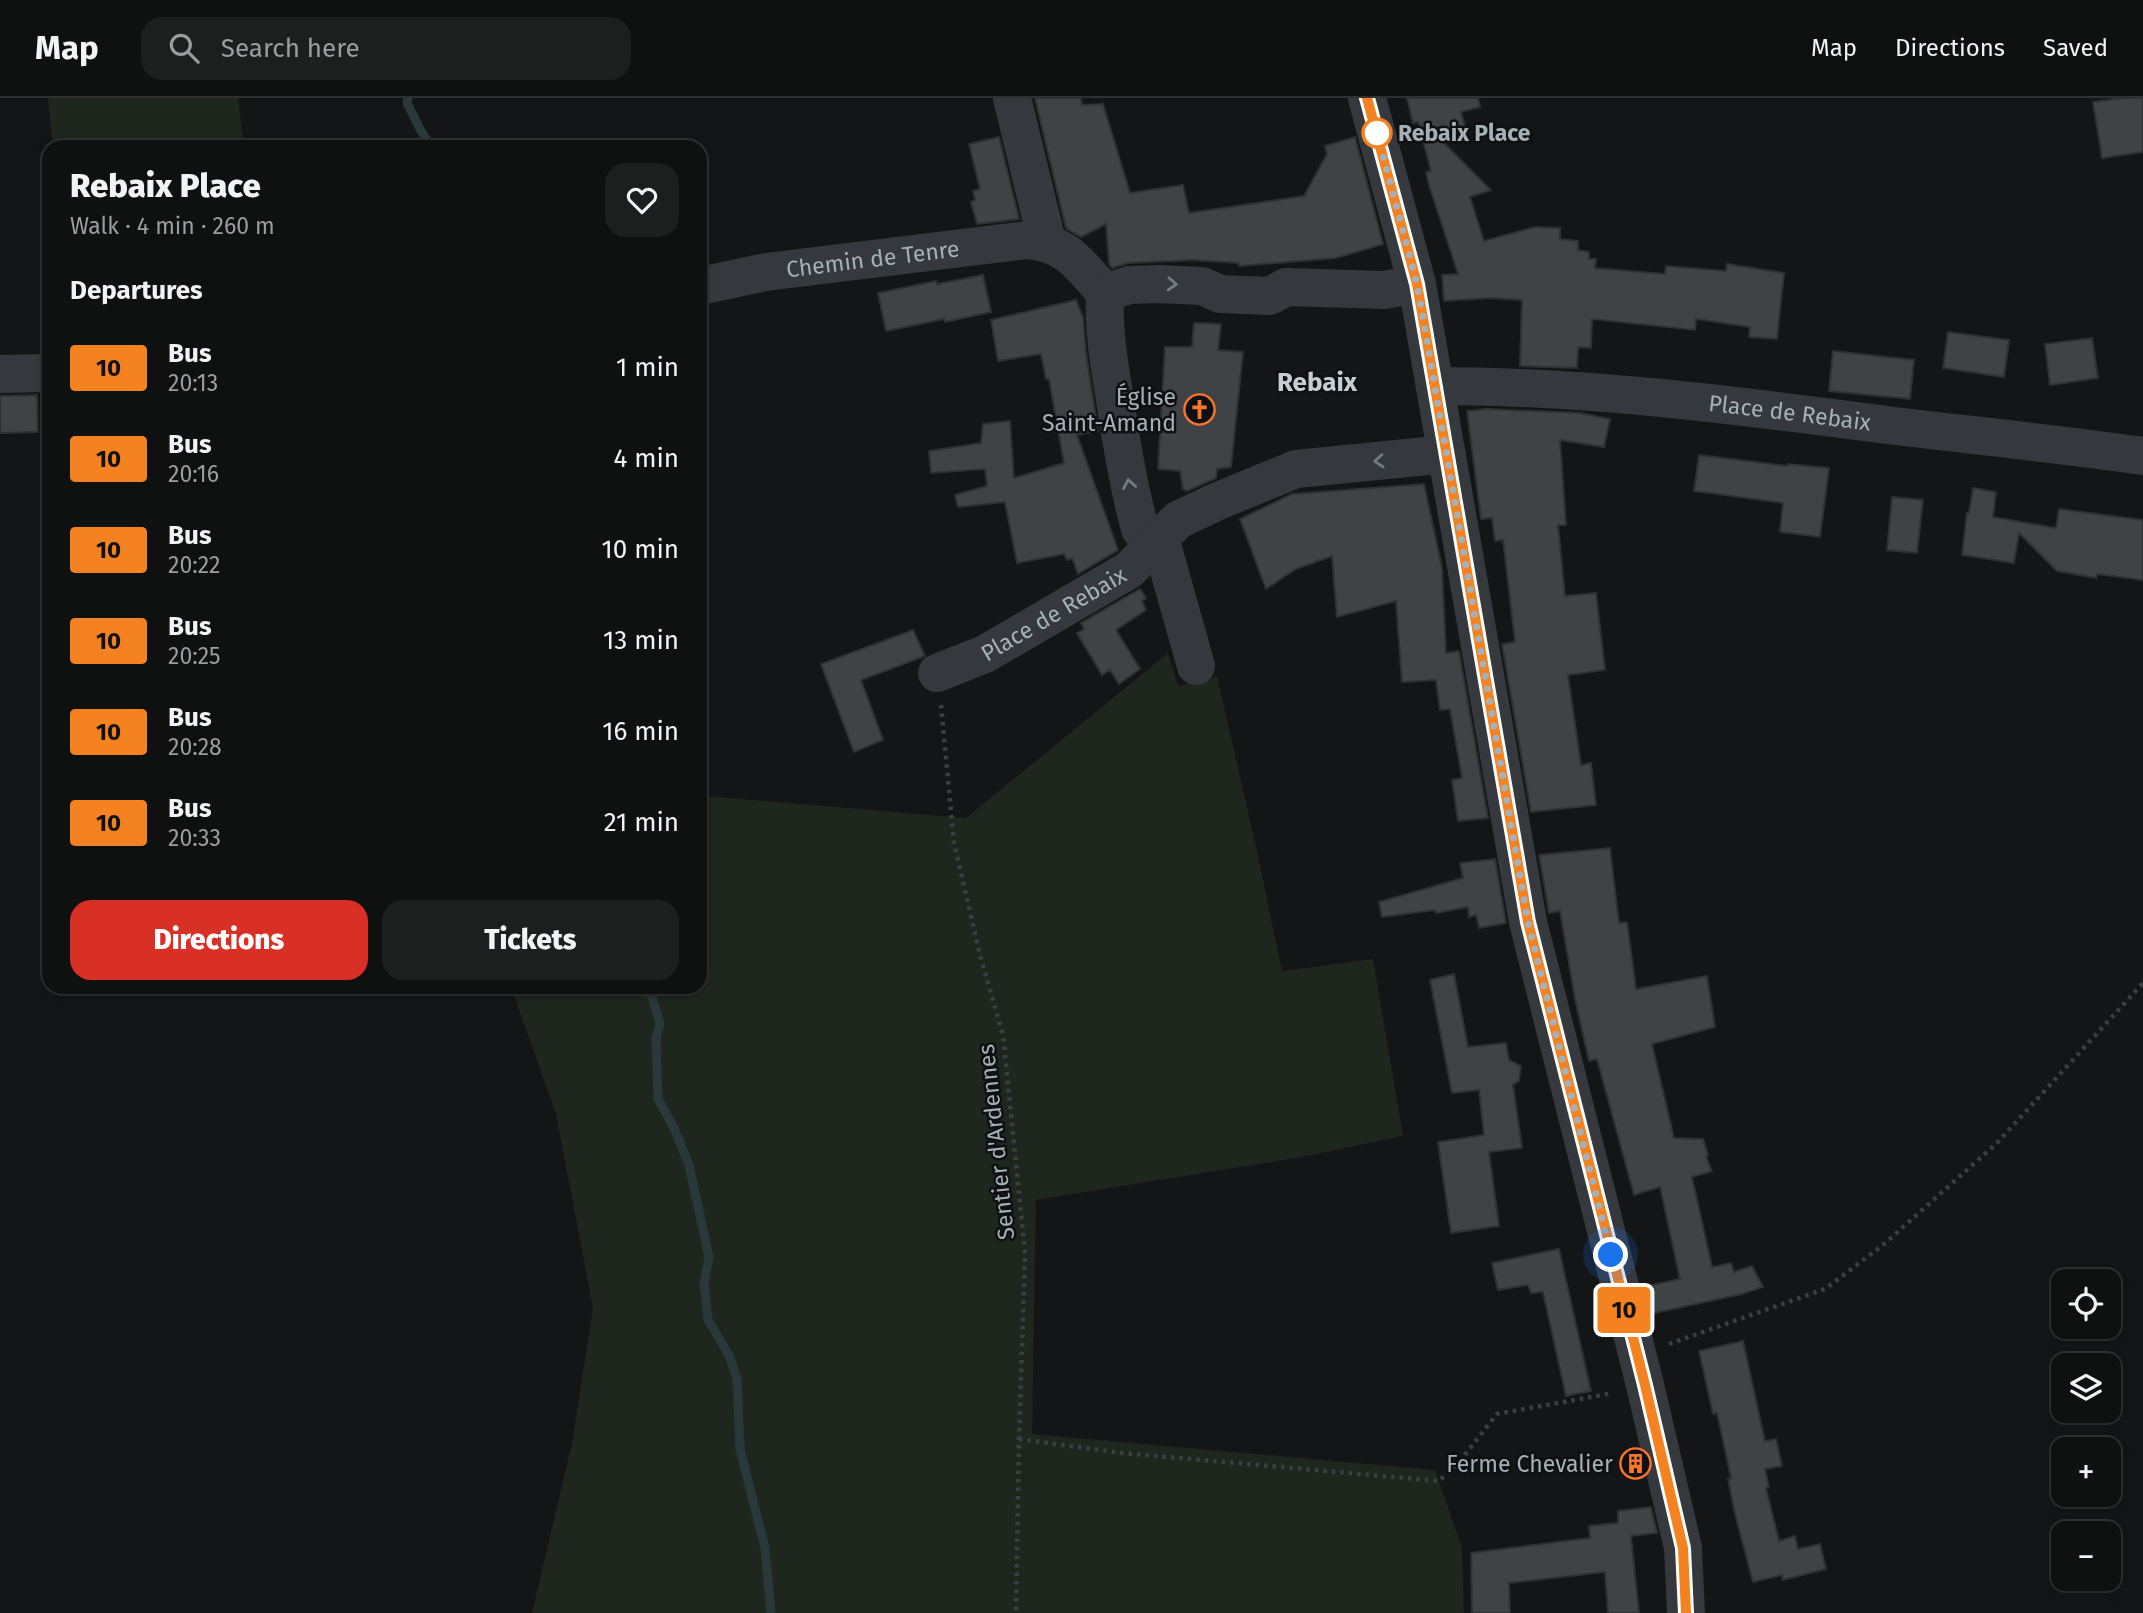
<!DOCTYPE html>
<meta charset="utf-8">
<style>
:root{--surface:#0f1010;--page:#1d1e1e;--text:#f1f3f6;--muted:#9b9d9f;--line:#2f3030;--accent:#d93025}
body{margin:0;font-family:"Fira Sans",sans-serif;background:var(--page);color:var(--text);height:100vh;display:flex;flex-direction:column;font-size:26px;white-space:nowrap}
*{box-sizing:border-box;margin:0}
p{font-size:23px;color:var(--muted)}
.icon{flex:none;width:38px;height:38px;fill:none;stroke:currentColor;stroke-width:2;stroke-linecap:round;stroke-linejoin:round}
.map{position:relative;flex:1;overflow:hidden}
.details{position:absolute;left:42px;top:42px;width:665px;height:854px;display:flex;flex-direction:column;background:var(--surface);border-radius:21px;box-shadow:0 4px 10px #0003,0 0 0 2px var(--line)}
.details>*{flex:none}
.badge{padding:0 14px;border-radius:5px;font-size:24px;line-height:46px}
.tools{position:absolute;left:2051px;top:1171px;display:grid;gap:14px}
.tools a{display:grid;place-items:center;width:70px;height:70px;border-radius:14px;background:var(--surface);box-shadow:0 4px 10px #0003,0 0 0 2px var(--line);font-size:35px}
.you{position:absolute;width:35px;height:35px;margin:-18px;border:5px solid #fff;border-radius:50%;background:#1a73e8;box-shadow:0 0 0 10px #1a73e833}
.map>.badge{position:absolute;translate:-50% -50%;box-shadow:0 0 0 4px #fff}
h2{padding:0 28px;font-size:26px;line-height:63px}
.round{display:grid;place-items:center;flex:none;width:74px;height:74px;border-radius:21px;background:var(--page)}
.head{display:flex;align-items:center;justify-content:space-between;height:119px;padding:0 28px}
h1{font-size:33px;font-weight:800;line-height:52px}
.button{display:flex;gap:14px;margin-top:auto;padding:14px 28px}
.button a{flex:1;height:80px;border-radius:21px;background:var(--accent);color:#fff;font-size:28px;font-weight:800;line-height:80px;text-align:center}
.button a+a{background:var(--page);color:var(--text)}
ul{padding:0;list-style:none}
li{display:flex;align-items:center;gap:21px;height:91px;padding:0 28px}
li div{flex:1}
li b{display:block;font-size:26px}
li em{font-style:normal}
li .badge{min-width:77px;font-weight:700;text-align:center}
header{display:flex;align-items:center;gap:42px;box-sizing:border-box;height:98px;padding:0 35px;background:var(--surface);border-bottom:2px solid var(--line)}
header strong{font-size:33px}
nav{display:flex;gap:38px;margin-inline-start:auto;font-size:24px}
.search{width:490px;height:63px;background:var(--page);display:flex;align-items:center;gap:18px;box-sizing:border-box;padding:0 24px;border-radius:21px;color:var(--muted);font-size:26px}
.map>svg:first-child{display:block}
</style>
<header>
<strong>Map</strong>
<div class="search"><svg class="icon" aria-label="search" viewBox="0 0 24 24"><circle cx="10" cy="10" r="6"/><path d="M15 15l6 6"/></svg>Search here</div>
<nav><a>Map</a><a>Directions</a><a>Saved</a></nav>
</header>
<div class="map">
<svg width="2143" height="1515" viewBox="0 0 2143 1515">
<rect width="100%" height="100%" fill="#141516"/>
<path fill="#1f261e" d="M48,0H238L244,49H53Z
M1168,555L1178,588L1217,578L1257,753L1282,873L1373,861L1403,1038L1307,1058L1036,1102L1032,1336L1435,1372L1462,1450L1464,1515H532L572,1345L593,1210L556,1016L511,889H700V687L704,698L966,720Z"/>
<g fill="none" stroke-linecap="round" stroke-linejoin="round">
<path stroke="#2a383b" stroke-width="9" d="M408,0L407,5L421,33L432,49
M646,889L652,899L660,926L656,940L658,1001L674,1030L689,1067L709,1159L704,1185L708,1222L729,1257L737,1281L740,1351L765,1450L771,1515"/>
</g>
<path fill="#404346" stroke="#2e3032" stroke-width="2" d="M1035,0H1081L1082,7L1103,6L1130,95L1183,87L1189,115L1304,98L1327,56L1325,48L1355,39L1383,146L1336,160L1239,168V165L1193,162L1128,165L1112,170L1109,166L1106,126L1081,139L1066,130Z
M1407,0H1478L1480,9L1461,14L1468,38L1443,44L1491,92L1470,99L1484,143L1535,129L1560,130V141L1578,143V152L1589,154V161H1596L1595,170L1665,176L1666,168L1726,173L1727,166L1784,175L1777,241L1749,239L1750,229L1696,221L1695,232L1592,221L1591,250L1578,249L1577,270L1520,268L1522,202L1490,200L1444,203L1442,177L1458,176L1429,87L1426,74L1431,73L1418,24L1413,25Z
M2121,0H2143V54L2102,60L2093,4Z
M999,39L1019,121L977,126L971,104L975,102L973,93L980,91L969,46Z
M983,177L991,214L945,224L944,221L886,233L878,195L936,183L937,186Z
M1076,202L1083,219L1086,255L1098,333L1077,337L1118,452L1078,476L1072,460L1067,462L1064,456L1017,465L1005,404L958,409L955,397L987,388L985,371L931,375L929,353L981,345L983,326L1010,323L1014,380L1064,365L1049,281H1046L1041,256L998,263L991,222Z
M1194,225L1221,226L1218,252L1243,254L1231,369L1217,371L1216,380L1187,393L1183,391L1180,373L1158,371L1165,249H1192Z
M1948,234L2009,242L2004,279L1943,270Z
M2092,240L2098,280L2050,287L2045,246Z
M1833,253L1914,262L1910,301L1829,293Z
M37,297L38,334L0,335V298Z
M1486,311L1580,315L1610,321L1604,349L1560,342L1566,427H1558L1565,498L1596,495L1605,572L1568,577L1581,667L1591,665L1596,707L1531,714L1502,546L1515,544L1503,442L1495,443L1492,420L1481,421L1467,313Z
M1699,357L1788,368V366L1829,370L1820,439L1780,434L1783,405L1694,393Z
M1424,386L1442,470L1446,555L1459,553L1488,720L1458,723L1452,682L1462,680L1450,611L1440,612L1436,582L1402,584L1396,503L1337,519L1332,458L1296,471L1266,491L1240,421L1292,396Z
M1973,390L1996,394L1993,419L2056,430L2059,411L2143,422V482L2097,476L2096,480L2057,473L2019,435L2014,465L1962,457L1967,415H1969Z
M1892,399L1923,402L1917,455L1887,452Z
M1140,491L1146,500L1142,503L1146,512L1116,532L1140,571L1119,586L1110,572L1102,577L1077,535L1084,531L1081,525Z
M913,532L925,558L861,582L883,642L854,654L821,566Z
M1610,750L1619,825L1627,824L1636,891L1707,878L1715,929L1652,946L1674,1040L1703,1041L1708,1057L1706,1059L1712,1073L1692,1079L1712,1169L1731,1165L1734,1174L1752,1168L1763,1189L1742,1196L1650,1216L1643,1189L1680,1181L1660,1089L1634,1097L1597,961L1589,963L1575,901L1560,813L1549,815L1539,757Z
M1495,761L1506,825L1479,830L1476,817L1469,819L1468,809L1436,815L1435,812L1382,819L1379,804L1463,780L1460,765Z
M1454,876L1468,949L1506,945L1509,962L1521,968L1519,983L1513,987L1522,1050L1489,1054L1499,1128L1451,1135L1438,1044L1484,1037L1479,992L1452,995L1430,882Z
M1559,1151L1591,1293L1566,1298L1543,1194L1531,1195L1528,1187L1498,1192L1492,1165Z
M1743,1243L1765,1343L1776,1341L1782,1368L1765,1371L1769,1389L1766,1390L1779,1443L1795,1438L1798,1451L1820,1446L1826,1471L1783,1482L1782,1477L1753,1484L1735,1416L1728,1381L1731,1380L1717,1315L1713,1316L1699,1253Z
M1651,1409L1657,1435L1631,1438L1639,1515H1608L1605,1474L1509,1485L1510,1515H1472L1471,1455L1590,1440L1589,1428L1618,1425V1413Z"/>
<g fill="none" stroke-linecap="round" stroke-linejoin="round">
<path stroke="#3b3f43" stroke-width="4.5" stroke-dasharray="3.5 5" stroke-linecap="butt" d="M941,607L954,745L980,857L1003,937L1025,1155L1019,1341L1016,1515
M1669,1246L1825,1191L1883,1147L1997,1045L2143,885
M1019,1341L1122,1355L1439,1383L1460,1363L1497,1316L1613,1295"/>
<g stroke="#35383c" stroke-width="38">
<path d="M1012,0L1047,144"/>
<path d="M1367,0L1417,186L1528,824L1645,1287L1683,1450L1686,1515"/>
<path id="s1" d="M700,188L766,174L1027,142C1067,145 1080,167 1105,195"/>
<path d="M1105,195L1129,187L1159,186L1202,188L1220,196L1270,198L1286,189L1384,192L1417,186"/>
<path d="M1105,195C1103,233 1110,271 1116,308C1122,350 1129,390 1140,431L1160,440"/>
<path d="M0,276L49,275"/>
<path id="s2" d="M1436,288C1590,288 1743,308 1895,328C1978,338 2061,346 2143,358"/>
<path d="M1160,440L1196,568"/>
<path id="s3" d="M937,575L985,556L1129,472L1178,422L1218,403L1296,371L1447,356"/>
</g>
</g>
<defs><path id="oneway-chevron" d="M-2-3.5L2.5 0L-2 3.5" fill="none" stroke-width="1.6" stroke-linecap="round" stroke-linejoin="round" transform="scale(1.75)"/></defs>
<g stroke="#737a80">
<use href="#oneway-chevron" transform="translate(1172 186) rotate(3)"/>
<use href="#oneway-chevron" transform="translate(1379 363) rotate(175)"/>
<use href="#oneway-chevron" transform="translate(1129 386) rotate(-100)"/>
</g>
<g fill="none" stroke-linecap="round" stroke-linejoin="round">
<defs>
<path id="line" d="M1367,0L1417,186L1528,824L1645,1287L1683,1450L1686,1515"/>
</defs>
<use href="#line" stroke="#fff" stroke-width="16"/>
<use href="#line" stroke="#f58220" stroke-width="10"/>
<path stroke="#a6b0b7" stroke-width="7" stroke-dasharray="0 12.6" d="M1377,35L1417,186L1528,824L1611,1157"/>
</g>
<defs>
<symbol id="church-ring" viewBox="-11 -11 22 22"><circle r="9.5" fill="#0f1011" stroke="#f9762a" stroke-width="1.5"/><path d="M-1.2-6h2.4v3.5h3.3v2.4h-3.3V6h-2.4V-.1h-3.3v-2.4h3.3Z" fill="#f9762a"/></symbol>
<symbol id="building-ring" viewBox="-11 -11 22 22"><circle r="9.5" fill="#0f1011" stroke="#f9762a" stroke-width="1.5"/><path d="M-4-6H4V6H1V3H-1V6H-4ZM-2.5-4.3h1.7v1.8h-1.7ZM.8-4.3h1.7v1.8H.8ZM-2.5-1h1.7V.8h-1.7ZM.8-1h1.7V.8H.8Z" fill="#f9762a"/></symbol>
</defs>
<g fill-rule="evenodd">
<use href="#church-ring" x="1182" y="294" width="35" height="35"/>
<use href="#building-ring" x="1618" y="1348" width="35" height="35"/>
</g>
<circle fill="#fff" stroke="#f58220" stroke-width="3.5" cx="1377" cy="35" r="14"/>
<g text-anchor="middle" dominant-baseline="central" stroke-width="5" stroke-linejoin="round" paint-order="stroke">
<g font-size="23" font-weight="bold" fill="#a6b0b7" stroke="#0f1011" text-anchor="start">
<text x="1398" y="35">Rebaix Place</text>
</g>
<g font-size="23" fill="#a6b0b7" stroke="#0f1011">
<text stroke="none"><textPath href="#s1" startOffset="175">Chemin de Tenre</textPath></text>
<text stroke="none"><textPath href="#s2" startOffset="355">Place de Rebaix</textPath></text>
<text stroke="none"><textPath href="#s3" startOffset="131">Place de Rebaix</textPath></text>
<text transform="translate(996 1044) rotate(-96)">Sentier d'Ardennes</text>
</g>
<g font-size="23" fill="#a6b0b7" stroke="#0f1011" text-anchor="end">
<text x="1176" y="299">Église<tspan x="1176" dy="26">Saint-Amand</tspan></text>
<text x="1613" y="1366">Ferme Chevalier</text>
</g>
<g font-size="26" font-weight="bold" fill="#c7ced3" stroke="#0f1011">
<text x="1317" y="284">Rebaix</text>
</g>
</g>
</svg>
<div class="tools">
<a><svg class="icon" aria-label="locate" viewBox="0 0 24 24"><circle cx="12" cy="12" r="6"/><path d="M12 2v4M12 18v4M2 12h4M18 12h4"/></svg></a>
<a><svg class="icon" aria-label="layers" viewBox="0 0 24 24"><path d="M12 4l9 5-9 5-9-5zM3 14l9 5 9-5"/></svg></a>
<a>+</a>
<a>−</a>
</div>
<div class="you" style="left:1611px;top:1157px"></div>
<b class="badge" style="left:1624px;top:1212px;background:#f58220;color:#111">10</b>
<section class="details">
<div class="head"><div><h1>Rebaix Place</h1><p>Walk · 4 min · 260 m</p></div><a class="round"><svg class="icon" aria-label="heart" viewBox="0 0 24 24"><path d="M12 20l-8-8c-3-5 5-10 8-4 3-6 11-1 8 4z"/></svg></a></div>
<h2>Departures</h2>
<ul>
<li><span class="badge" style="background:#f58220;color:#111">10</span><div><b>Bus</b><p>20:13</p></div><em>1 min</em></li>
<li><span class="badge" style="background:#f58220;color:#111">10</span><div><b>Bus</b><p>20:16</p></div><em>4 min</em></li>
<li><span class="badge" style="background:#f58220;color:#111">10</span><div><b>Bus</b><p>20:22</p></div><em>10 min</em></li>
<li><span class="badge" style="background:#f58220;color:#111">10</span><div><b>Bus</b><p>20:25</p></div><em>13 min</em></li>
<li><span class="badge" style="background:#f58220;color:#111">10</span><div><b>Bus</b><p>20:28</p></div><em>16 min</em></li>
<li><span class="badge" style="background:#f58220;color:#111">10</span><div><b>Bus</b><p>20:33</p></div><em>21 min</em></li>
</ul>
<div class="button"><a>Directions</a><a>Tickets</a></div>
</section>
</div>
